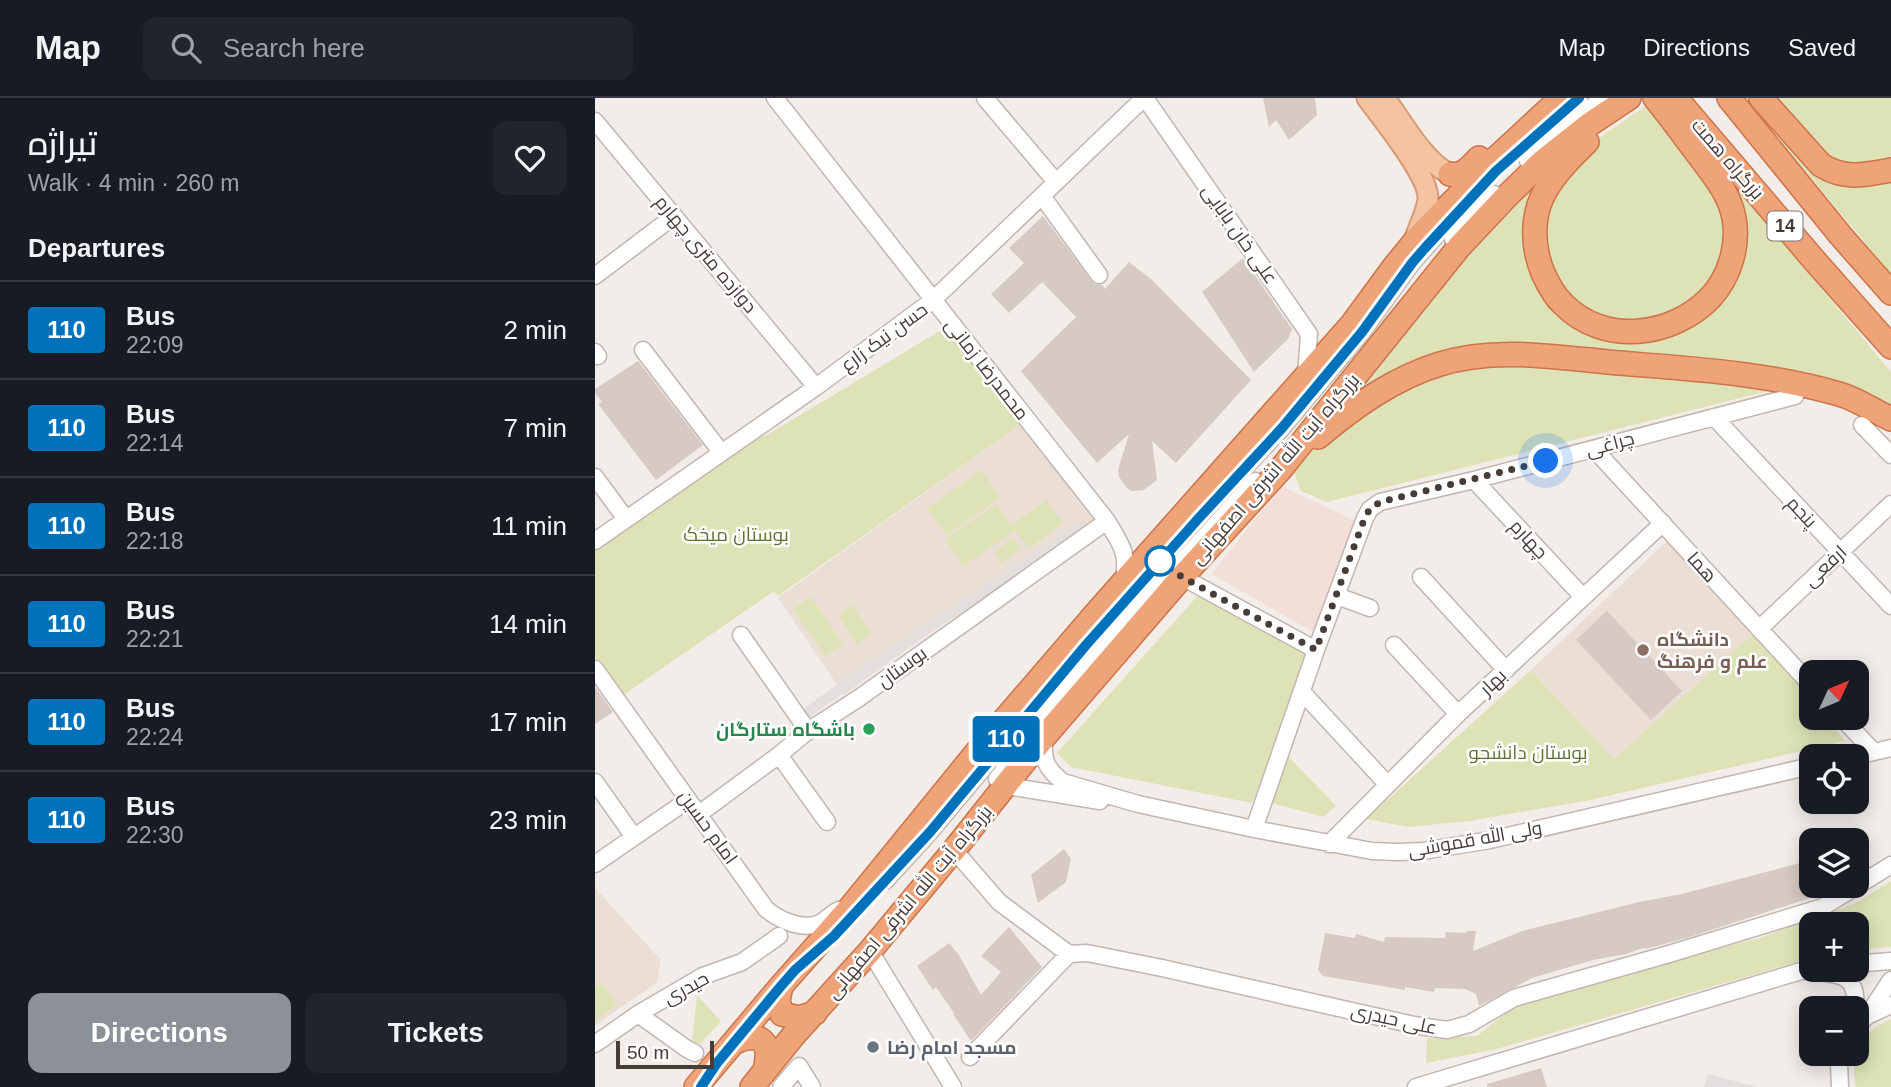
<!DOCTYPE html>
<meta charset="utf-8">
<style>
:root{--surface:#171b24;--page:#20242c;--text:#f1f3f6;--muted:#9ea1a6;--line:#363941;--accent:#8c9099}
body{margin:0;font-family:Helvetica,Cairo,sans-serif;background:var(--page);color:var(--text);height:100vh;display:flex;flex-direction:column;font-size:26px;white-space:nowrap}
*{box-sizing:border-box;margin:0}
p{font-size:23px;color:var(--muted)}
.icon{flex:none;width:38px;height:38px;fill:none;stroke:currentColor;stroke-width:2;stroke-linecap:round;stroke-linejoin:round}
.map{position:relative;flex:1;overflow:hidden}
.drawer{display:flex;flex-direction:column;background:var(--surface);width:595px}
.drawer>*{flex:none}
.badge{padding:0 14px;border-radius:5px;font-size:24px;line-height:46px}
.needle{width:46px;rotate:46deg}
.fabs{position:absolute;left:1204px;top:562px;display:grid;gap:14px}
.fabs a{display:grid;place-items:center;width:70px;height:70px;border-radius:14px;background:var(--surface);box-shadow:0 4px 18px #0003;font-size:35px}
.scale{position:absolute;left:21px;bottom:18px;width:98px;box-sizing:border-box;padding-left:7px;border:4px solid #463d39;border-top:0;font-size:19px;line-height:24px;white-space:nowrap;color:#463d39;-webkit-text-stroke:5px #fff;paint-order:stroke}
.you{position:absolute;width:35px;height:35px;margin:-18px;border:5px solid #fff;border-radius:50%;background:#1a73e8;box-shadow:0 0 0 10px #1a73e833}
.map>.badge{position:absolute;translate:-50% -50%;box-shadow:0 0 0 4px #fff}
h2{padding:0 28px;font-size:26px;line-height:63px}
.round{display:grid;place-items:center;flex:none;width:74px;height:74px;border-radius:14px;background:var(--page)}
.headline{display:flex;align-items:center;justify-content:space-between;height:119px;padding:0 28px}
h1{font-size:33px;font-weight:600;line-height:52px}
.action{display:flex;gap:14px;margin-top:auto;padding:14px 28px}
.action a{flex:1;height:80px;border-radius:14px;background:var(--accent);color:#fff;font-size:28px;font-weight:600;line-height:80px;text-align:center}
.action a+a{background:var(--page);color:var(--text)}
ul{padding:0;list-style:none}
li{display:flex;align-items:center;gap:21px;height:98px;padding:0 28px;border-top:2px solid var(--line)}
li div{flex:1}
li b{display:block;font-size:26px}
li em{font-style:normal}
li .badge{min-width:77px;font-weight:700;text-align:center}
header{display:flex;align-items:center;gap:42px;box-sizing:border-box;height:98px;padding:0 35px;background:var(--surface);border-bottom:2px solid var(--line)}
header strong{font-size:33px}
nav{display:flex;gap:38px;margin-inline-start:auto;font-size:24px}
.search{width:490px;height:63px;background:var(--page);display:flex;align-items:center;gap:18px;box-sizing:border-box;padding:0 24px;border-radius:14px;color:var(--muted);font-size:26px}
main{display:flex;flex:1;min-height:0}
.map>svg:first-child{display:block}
</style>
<header>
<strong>Map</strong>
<div class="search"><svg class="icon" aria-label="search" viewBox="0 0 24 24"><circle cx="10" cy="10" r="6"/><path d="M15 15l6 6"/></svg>Search here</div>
<nav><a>Map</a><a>Directions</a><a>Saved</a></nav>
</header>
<main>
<section class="drawer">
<div class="headline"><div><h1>تیراژه</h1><p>Walk · 4 min · 260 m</p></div><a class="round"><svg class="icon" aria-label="heart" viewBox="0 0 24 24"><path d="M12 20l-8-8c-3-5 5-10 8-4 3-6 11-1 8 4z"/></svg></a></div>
<h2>Departures</h2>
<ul>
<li><span class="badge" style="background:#0072bc;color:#fff">110</span><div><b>Bus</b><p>22:09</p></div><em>2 min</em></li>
<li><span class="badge" style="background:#0072bc;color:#fff">110</span><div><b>Bus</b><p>22:14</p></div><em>7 min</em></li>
<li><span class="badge" style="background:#0072bc;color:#fff">110</span><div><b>Bus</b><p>22:18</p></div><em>11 min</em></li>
<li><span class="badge" style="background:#0072bc;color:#fff">110</span><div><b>Bus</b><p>22:21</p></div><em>14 min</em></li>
<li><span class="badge" style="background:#0072bc;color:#fff">110</span><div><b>Bus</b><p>22:24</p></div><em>17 min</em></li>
<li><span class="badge" style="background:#0072bc;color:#fff">110</span><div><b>Bus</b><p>22:30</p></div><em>23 min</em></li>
</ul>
<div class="action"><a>Directions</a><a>Tickets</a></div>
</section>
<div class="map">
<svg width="1296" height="989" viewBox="0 0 1296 989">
<rect width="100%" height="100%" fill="#f3edea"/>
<path fill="#f3dfd8" d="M687,388L762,424L720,535L616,476Z"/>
<path fill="#ebded5" d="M425,327L503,424L328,540L249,597L183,500Z
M1076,439L1162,532L1019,662L936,572Z
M0,790L66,862L62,885L0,927Z"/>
<path fill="#dde3b7" d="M1150,0H1157L1222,72L1296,80V176Z
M1174,0H1296V65L1245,71Z
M1055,5L1127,103L1131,155L1111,194L1069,222H1007L967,195L947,154L953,105L985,59L1009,36Z
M1085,20L1296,274V313L1270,299L892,250L732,326L842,186L955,65L935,115L976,222L1086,229L1147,147Z
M353,228L425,327L183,498L179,493L27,598L0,559V451L151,344L172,337Z
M917,261L1189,289L732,404L706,393L697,369L796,291L831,277Z
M387,372L405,400L351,437L332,410Z
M452,402L468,425L434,450L420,433L368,468L350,441L402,406L416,427Z
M418,440L426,450L406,465L399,454Z
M605,495L716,557L657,705L476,669L462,655Z
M216,499L248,546L230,558L198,511Z
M257,507L277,536L262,546L243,517Z
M1162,532L1216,601V620H1231L1250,643L991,703L874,723L813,729L771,721L936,572L1019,661Z
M693,658L741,708L729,719L676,705Z
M1296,783V849L1262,852V826H1216V860L902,951L831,965L832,940L882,938L922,906L996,884L1164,840L1261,805Z
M7,885L22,907L0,922V890Z
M102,897L126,923L105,946L97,943Z
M1296,921V989H1261C1254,960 1267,932 1296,921Z"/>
<path fill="#e2dfde" d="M483,425L489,432L323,542L212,621L206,613L259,574Z
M1113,976L1162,989H1109Z"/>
<path fill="#d7c9c3" d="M668,0H720L722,17L694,42L681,22L674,29Z
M448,118L499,186L507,187L510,191L534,164L556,181L656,282L581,365L557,343L562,382L549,392L536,393L531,389L524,379L523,372L534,336L502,365L426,273L481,219L447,184L414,215L396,196L429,165L414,150Z
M648,160L697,231L693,241L659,274L607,194Z
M43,263L108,347L61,382L3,306L7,304L0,295V291Z
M1012,513L1087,593L1056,622L981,542Z
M0,589L18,614L0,626Z
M469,751L476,761L471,784L443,805L436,777Z
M1216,762V788H1241L1218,799L1095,839L1051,851L1048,850L1031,856L998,862L937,880L884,908L881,896L870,891L840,890L839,894L810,889V892L728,878L723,872L730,835L760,840L761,836L789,844L790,839L850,840L851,834L871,835V833H881L878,853L927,833L1044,804L1087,796Z
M414,829L447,869L376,943L358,916L359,915L341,889L338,892L322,868L354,845L364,857L386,897L406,874L386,858Z
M946,970L952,989H892V986Z"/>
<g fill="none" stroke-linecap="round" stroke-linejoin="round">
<defs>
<path id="minor" d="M180,0L512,423C527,448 533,454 529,483
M390,0L461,84
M550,0L714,236L711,278
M959,21L984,0
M0,23L221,289
M933,63L973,26L1009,0
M447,98L504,177
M858,141L875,120L899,96
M0,178L79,118
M48,252L126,354
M0,254L3,258
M1119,319L1296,508
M1267,327L1296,357
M999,351L1216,587
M0,379L31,421
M879,382L988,499
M0,443L221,289L338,202L549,0
M587,479L721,552
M826,479L911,572
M742,498L775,510
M1164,531L1296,406
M146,537L213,633
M799,547L863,616
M0,571L171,811C184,822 208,833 225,825C234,820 239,812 249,811
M707,594L793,687
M1247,620L1279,654
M449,639C448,662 450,670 468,684L543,706L659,731L777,753L803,754L828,753L895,742L1216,668
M184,657L232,724
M1261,658L1296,650
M402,681C482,577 572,480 660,383
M0,684L39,739
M412,688L505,703
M104,716L184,657L213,633L264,600L512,423
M659,731L721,552L770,420L775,411L785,404L879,382L1200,298
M734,746L863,616L1068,425
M359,752L404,804L474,856L492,855L567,870L819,927L852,932L874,926L919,900L1074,856L1228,809L1296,767
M0,766L93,702
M290,783L335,734L491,547L602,421L687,330L767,234L817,165L862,114
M275,853L358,989
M1262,864L1271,865L1296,863
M1210,873C1237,876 1264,872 1260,910
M43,916L92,951L100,955
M1272,918L1296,882
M1262,928L1272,918L1296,907
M0,946L43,916L108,878L147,864L184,838
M375,959L474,856
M186,989L204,968L217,989
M821,989L1216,870
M1245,989L1244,966L1247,956"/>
<path id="major" d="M772,0C787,21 835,78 833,102C831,115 823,130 819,143
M790,0C806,22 830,65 855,76"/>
<path id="highway" d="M1081,0L1219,162L1296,249
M1134,0L1246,138L1296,195
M1166,0L1226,67C1250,82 1269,77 1296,72
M992,44C974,61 952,83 944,107C937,130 939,153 948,175C953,186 959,198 968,206C1009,248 1078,239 1116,199C1135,178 1144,147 1139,120C1134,93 1114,72 1099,51C1086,34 1074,17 1060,0
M855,76C868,79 875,69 884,60
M723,339C760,308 799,280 845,266C902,248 965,260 1024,265C1098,271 1172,275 1244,296C1262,301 1279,313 1296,321
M186,888L183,903L187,916L204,920L220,915
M140,944C167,932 177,945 170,972
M101,989L186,888L255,810L386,649L503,513L758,225L799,169L826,136L897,64L966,0
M157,989L198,938L275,853L359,752L449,639L587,479L684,373L864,149L911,99L947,64L995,26L1034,0"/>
</defs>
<use href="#minor" stroke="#c1b6b0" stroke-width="19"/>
<use href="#major" stroke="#d89b73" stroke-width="23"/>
<use href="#highway" stroke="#cd744a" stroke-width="26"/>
<use href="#minor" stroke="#fff" stroke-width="16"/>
<use href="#major" stroke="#f4c3a2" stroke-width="19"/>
<use href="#highway" stroke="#efa379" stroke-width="23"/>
</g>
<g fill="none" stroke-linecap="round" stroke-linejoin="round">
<defs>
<path id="line" d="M106,989L122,965L186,888L200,872L239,838L335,734L491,547L603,421L687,330L767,234L817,165L830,150L901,73L984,0"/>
</defs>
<use href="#line" stroke="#fff" stroke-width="16"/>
<use href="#line" stroke="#0072bc" stroke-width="10"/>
<path stroke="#463d39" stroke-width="7" stroke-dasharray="0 12.6" d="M565,463L587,479L721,552L770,419L775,411L785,404L951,363"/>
</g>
<circle fill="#fff" stroke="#0072bc" stroke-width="3.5" cx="565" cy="463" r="14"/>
<circle fill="#8d6e63" stroke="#fff" stroke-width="2.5" cx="1048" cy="552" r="7"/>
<circle fill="#2e9e5b" stroke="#fff" stroke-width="2.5" cx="274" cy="631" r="7"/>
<circle fill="#6b7280" stroke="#fff" stroke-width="2.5" cx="278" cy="949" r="7"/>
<g text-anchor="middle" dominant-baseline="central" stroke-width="5" stroke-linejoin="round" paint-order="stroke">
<rect fill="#fff" stroke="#7e7774" stroke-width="2" x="1172.5" y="113.5" width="35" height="29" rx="5"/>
<g font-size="18" font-weight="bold" fill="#463d39">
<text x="1190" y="128">14</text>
</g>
<g font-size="19" fill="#463d39" stroke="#fff">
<text transform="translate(1133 61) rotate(49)">بزرگراه همت</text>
<text transform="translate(645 136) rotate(55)">علی خان بابایی</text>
<text transform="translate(111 156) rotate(50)">دوازده متری چهارم</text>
<text transform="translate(289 239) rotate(-36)">حسن نیک زارع</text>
<text transform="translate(392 271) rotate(52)">محمدرضا زمانی</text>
<text transform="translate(1015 346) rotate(-15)">چراغی</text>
<text transform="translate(680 371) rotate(-49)">بزرگراه آیت الله اشرفی اصفهانی</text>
<text transform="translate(1207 414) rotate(47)">پنجم</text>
<text transform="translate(934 441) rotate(47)">چهارم</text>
<text transform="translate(1230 468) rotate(-43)">ارفعی</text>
<text transform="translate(1107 469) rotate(48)">هما</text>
<text transform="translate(307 569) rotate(-36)">بوستان</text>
<text transform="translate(898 584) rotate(-43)">بهار</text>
<text transform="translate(113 729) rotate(54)">امام حسین</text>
<text transform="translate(880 741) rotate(-10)">ولی الله قموشی</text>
<text transform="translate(314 804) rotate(-50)">بزرگراه آیت الله اشرفی اصفهانی</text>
<text transform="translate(91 890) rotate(-28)">حیدری</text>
<text transform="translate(799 921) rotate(12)">علی حیدری</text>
</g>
<g font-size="19" fill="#5e7232" stroke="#fff">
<text x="141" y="436">بوستان میخک</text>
<text x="933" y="654">بوستان دانشجو</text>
</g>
<g font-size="19" font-weight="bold" fill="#785e54" stroke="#fff" text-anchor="start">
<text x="1062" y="541">دانشگاه<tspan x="1062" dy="22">علم و فرهنگ</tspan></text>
</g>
<g font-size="19" font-weight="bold" fill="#27864d" stroke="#fff" text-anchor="end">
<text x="260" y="631">باشگاه ستارگان</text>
</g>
<g font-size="19" font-weight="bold" fill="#5b616d" stroke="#fff" text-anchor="start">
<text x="292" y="949">مسجد امام رضا</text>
</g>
</g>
</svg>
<div class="fabs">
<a><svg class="needle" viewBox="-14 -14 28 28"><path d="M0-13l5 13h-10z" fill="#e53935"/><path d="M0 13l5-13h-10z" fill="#9ea1a6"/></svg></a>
<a><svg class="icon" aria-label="locate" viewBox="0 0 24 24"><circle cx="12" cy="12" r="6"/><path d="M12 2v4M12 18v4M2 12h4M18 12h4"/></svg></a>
<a><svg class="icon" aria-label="layers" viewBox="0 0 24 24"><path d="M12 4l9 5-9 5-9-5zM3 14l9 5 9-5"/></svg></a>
<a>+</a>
<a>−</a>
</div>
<div class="scale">50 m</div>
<div class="you" style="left:951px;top:363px"></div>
<b class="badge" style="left:411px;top:641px;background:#0072bc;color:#fff">110</b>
</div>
</main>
